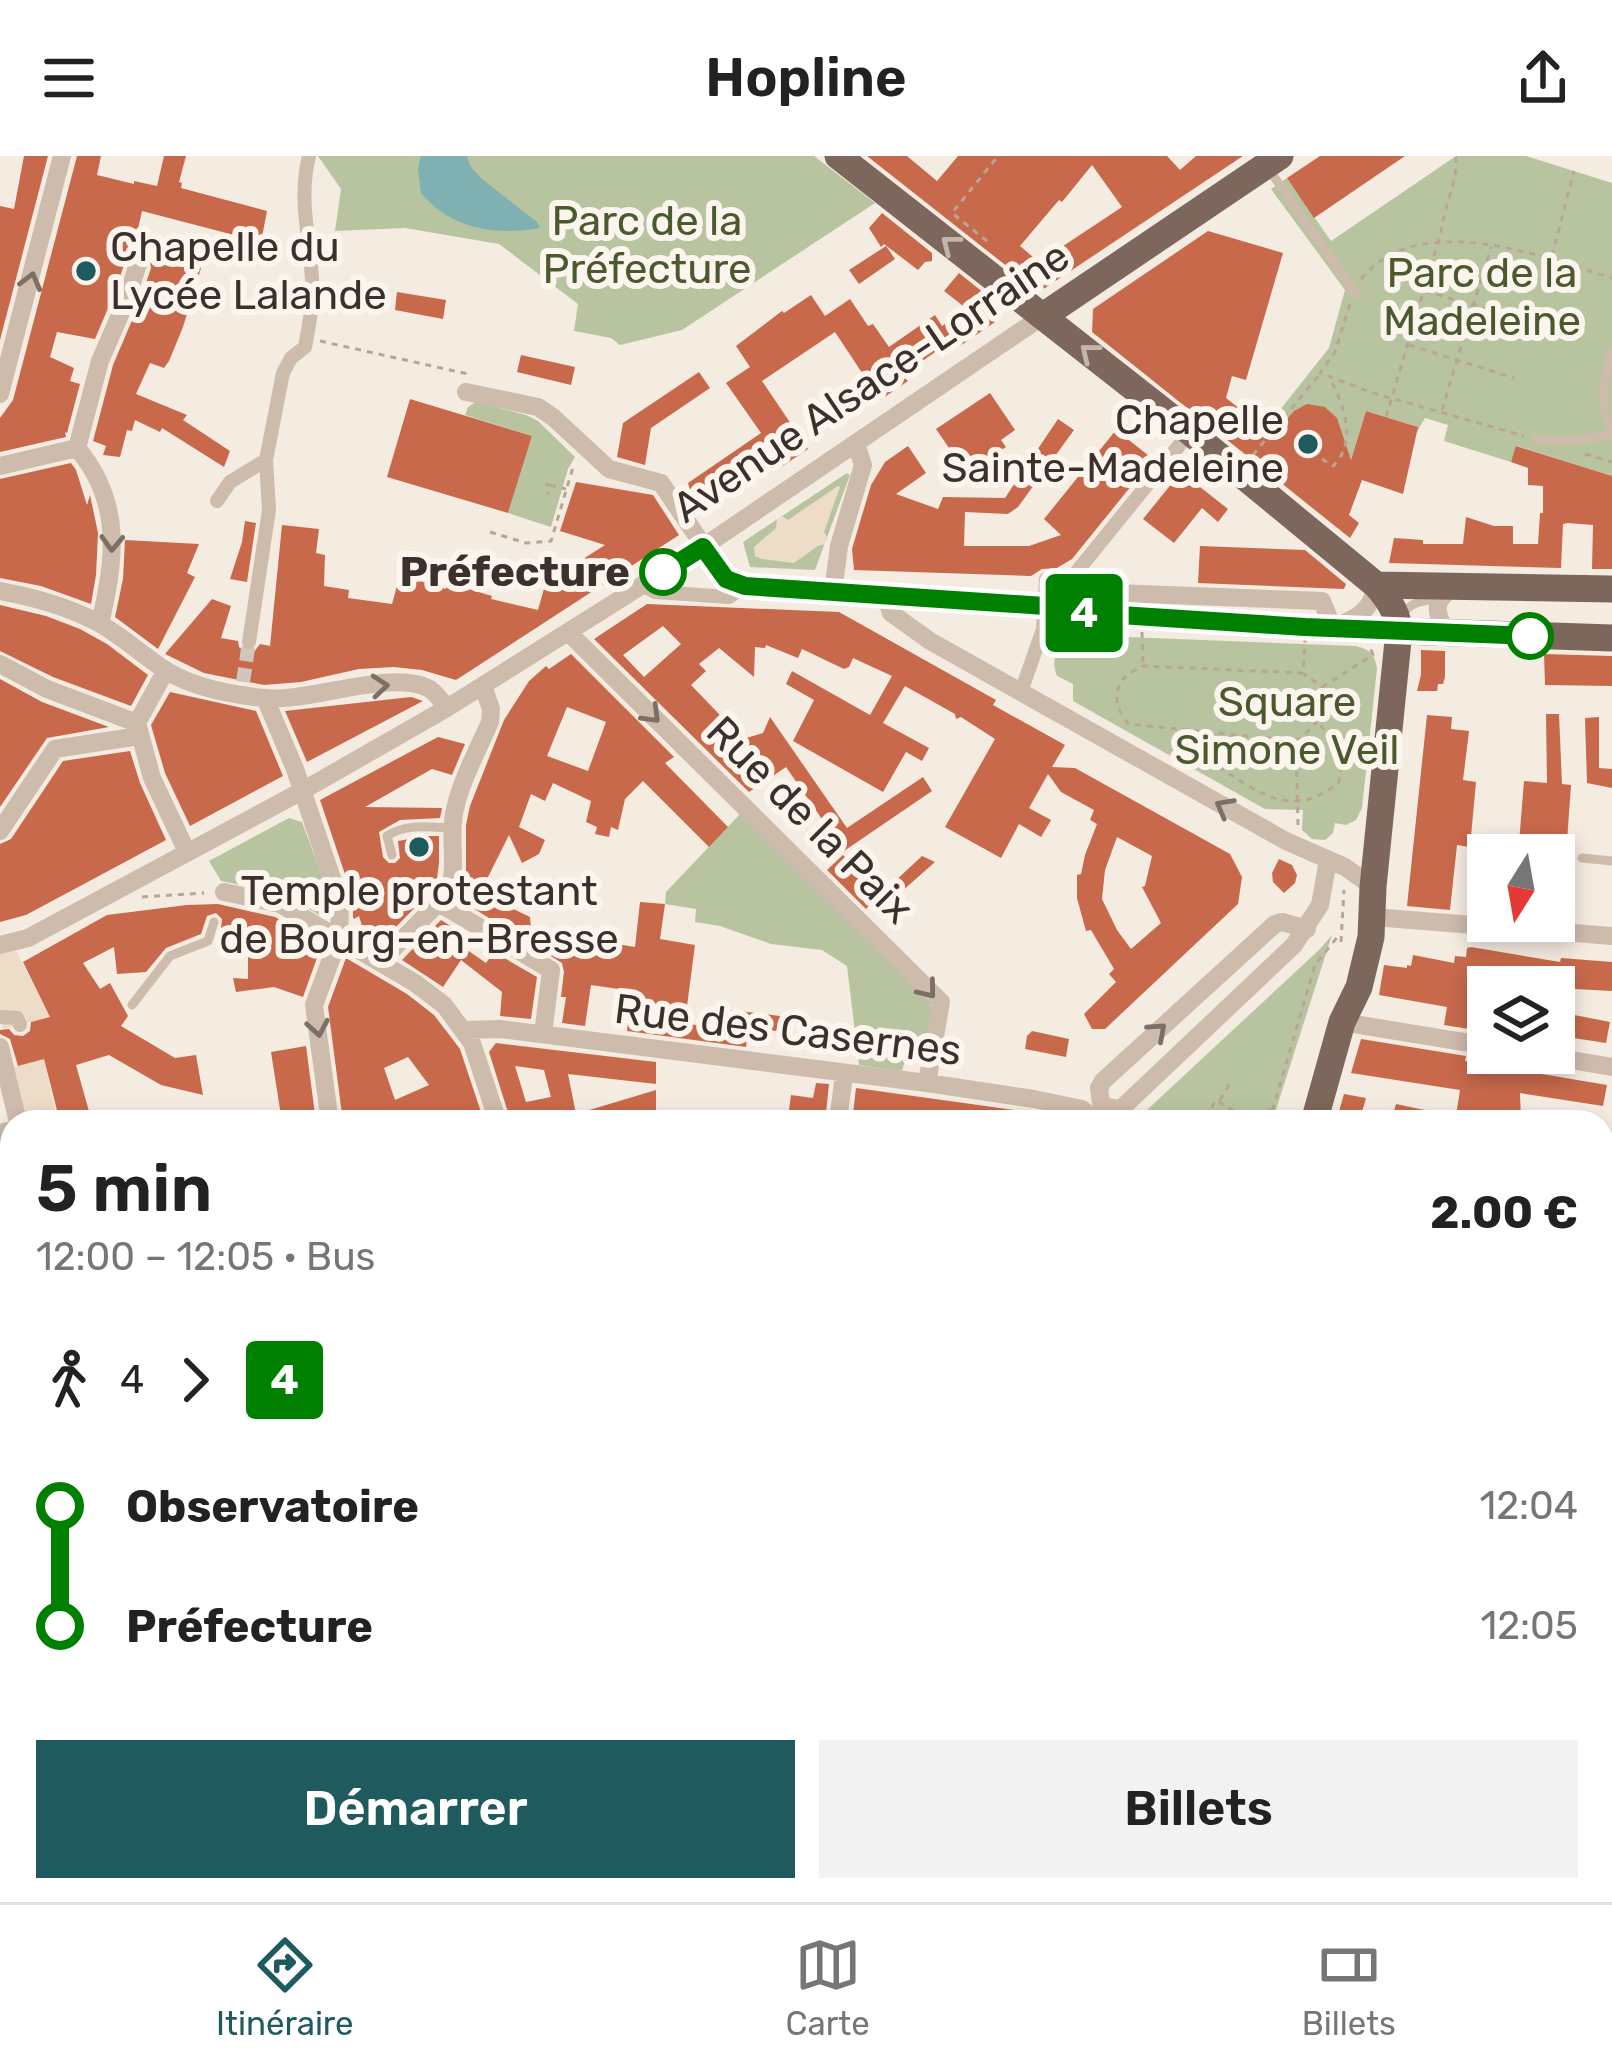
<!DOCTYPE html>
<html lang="fr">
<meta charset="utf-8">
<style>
:root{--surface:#fff;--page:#f2f2f2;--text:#222;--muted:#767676;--line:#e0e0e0;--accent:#1f5a5e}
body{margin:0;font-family:Rubik,sans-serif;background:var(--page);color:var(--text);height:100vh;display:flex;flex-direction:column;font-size:45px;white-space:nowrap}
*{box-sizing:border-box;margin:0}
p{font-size:39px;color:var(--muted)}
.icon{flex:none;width:66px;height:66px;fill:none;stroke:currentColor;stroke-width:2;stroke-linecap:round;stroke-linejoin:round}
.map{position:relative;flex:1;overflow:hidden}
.sheet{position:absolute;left:0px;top:954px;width:1614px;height:792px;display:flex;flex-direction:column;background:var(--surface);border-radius:36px 36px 0 0;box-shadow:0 6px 18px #0003}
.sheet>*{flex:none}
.badge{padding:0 24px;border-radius:9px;font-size:42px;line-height:78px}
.needle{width:78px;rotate:191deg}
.tools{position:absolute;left:1467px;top:678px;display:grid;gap:24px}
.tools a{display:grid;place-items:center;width:108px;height:108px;border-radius:0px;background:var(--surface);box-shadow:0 6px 18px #0003;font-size:60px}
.map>.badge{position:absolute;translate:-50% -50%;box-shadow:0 0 0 6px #fff}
.legs{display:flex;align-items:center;gap:18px;height:132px;padding:0 36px;font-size:39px}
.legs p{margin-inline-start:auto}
.summary{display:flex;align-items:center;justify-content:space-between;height:204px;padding:0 36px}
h1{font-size:66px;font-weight:600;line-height:90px}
.action{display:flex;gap:24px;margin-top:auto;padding:24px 36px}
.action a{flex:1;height:138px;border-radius:0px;background:var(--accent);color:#fff;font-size:48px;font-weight:600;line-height:138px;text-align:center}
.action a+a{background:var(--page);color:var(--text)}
ul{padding:0 36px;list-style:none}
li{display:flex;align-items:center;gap:42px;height:120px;font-size:45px}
li i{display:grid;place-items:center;width:18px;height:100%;margin:0 15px;background:currentColor}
li i::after{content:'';width:30px;height:30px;margin:-15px;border:9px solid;border-radius:50%;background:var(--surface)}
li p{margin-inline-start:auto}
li:first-child i{background:linear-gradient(#0000 50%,currentColor 0)}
li:last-child i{background:linear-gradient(currentColor 50%,#0000 0)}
header{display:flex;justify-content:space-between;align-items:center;height:156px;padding:0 36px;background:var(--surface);font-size:54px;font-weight:600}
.menu{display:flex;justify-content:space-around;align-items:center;height:168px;border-top:3px solid var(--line);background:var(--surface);font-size:33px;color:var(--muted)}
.menu a{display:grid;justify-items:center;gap:6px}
.menu .selected{color:var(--accent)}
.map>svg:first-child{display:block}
</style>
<header><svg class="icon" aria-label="menu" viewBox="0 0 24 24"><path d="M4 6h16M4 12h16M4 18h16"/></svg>Hopline<svg class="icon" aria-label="share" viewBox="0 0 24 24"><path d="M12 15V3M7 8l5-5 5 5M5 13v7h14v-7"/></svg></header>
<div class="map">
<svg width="1612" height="1746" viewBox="0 0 1612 1746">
<rect width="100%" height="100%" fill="#f4ebe1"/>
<path fill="#b8c4a0" d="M318,0H814L875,47L682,174L620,189L611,182L574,175L578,148L499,88L405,72L335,75L341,33Z
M1456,0H1526L1612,27V320L1517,290L1511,306L1444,285L1448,269L1425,262L1417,276L1412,269L1366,255L1346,320C1343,310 1339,298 1339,288C1339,268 1342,266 1325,251L1284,265L1280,271L1278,287L1260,310L1245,298L1329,192L1345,134L1271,33L1287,22L1331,85Z
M476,246L526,259L538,265L575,301L568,313L551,371L508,357L532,280L465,259L468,251Z
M847,317L850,319L815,414L750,411L743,386Z
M1076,479L1355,490C1368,493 1375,497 1377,512L1362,652L1356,664L1346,669L1335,667L1333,677L1325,684L1312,683L1302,674L1303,654L1265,653L1073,545V528L1057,520C1050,502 1057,488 1075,485Z
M742,656L923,835L935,857L927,887L911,883L902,915L859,909L847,810L822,794L771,788L720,770L695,766L696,753L665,748L666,736Z
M289,662L302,666L334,752L321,760L281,737L221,725L209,705Z
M1332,779L1272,966H1134L1320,793Z"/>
<path fill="#ecdcc8" d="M838,330L840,331L824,376L828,382L825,388L818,390L794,407L762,403L755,400L754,391L776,372L777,363L782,360L788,364Z
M16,795L50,860L79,870L43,863L3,873L0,860V798Z
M44,903L57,966H18L12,911Z"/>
<path fill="#7fb0b2" d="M421,0H467L470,10L482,23L537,66L540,72C495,80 451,73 421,37L418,13Z"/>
<path fill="#c8694b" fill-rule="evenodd" d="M24,0H48L0,184V50L14,53Z
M77,0H101L97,19L134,28V25L157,30L164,0H186L179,26L182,27L181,32L267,55L261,86L142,55L135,86L201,104L198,111L201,112L183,171L169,205L164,212L150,207L136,238L187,259L183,264L230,295L224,311L162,272L160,276L135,264L132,275L127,274L120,301L103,299L106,290L93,285L113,209L139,148L151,112L149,100L141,95H134L126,103L114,138L95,183L57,176L50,201L74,212L70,225L80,228L67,277L65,276L66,281L0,296V262L13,244Z
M867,0H907L937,25L958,0H1167L1180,14L1196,0H1243L1045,132L1037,134ZM1092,9L1122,51L1039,106L1020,90L1059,44L1062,46Z
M1320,0H1405L1314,62L1287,22Z
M882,57L932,97V105L925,106L918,114L884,88L881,91L869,72Z
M1208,75L1283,97L1246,224L1232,220L1226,242L1273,279L1294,255L1307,248L1325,251L1337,262L1351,304L1366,255L1418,271L1403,338L1362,324L1349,359L1359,367L1350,382L1092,176L1093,153Z
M886,90L895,103L859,128L849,114Z
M959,117L995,146V166L957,192L951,185L902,219L908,225L880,244L835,176L762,225L808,293L781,311L777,303L705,352L703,348L698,350L693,345L688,327L761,277L726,227L750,211L736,190L782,155L784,157L811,139L825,160L850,143L868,170L873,168L889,191L935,159L942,170L967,153L944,135Z
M397,136L446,144L443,163L395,154Z
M521,199L575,211L571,229L517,216Z
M699,216L710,232L651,272L645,309L617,301L623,267Z
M990,237L1015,274L1001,284L1006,291L980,308L975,302L962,311L936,273Z
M410,243L532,280L508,357L387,321Z
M1058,263L1074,274L1018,351L1008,358L965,356L964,390H1029L1061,379L1044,363L1116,274L1153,303L1072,403L1057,412L1042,413L1031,420L854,414L852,393L871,329L885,306L908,290L926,317L896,338L938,353L943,341L1005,342Z
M1516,290L1612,320V413H1592L1593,369L1568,367L1563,368L1561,412L1389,407L1394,382L1423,384V388H1463L1466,361L1494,370H1513V388H1538L1540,357H1543V330L1528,329V312L1511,306Z
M71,307L76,314L87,349L90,339L98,377L96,419L91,448L41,430L0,422V323Z
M1181,316L1228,353L1218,366L1202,352L1174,387L1143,363Z
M576,326L653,339L679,379L456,524L422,514L394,511L359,513L301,526L264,529L204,517L165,498L212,443L231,450L221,482L238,485L239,491L246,497L254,496L260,488L270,490L282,369L319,373L316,397L325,399L324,430L349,434L348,442L392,448L400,419L446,433L448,427L492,440L491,443L538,454L552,404L572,410L605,389L560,375Z
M245,365L256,367L247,426L230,423L242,386Z
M125,384L199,388L187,417L195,421L158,493L115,461L123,423Z
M1200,390L1305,394L1346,428L1344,433L1198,427Z
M647,448L839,456L996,544L993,549L1065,589L1052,611L1075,612L1230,698L1242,721L1238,748L1105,873H1092L1084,858L1116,826L1109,818L1114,813L1091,774L1086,775L1077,742V719L1081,718L1085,699L1097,668L1090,664L1094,654L1061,636L1048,618L1029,652L1051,664L1041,681L1019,668L1001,702L945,671L995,583L961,561L956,563L955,558L905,530L883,567L929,592L922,605L906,596L883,636L793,585L814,544L786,528L792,515L870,559L892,520L853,502L849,511L844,513L802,493L798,502L766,489L765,492L755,491L754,521L719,492L699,508L706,515L691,529L743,583L763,577L770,561L847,672L923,621L932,635L844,695L786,611L749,636L594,483ZM663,470L681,488L644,521L623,499ZM1117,681L1152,700L1145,730L1142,731L1161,767L1131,793L1117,774L1102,743L1105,714Z
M0,449L46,460L80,473L107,488L148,519L131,550L53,521L0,495Z
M1421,494L1445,495V521L1443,528H1438L1437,535H1417L1421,519Z
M571,498L674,601L665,607L728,671L709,691L643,625L625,643L618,674L611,671L609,681L595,678L597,671L586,666L591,645L553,627L545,645L531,638L519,671L545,684L539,698L522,707L509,679L480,737L530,761L531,772L568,791L570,780L635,791L640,746L665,748L660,783L695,789L687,850L664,865L729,873L731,854L788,861L787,876L748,872L746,891L627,875L632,835L591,829L585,870L562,867L566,841H561L564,816L562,807L460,744L466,718V669L470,650L504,564L529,525L546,510L549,513ZM567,551L606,566L588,615L547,600Z
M1544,498L1612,500V530L1545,529Z
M0,523L42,546L109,571L47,582L0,651Z
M170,536L256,555L283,620L190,670L165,617L151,569Z
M1290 550a12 12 0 1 1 24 0a12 12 0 1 1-24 0Z
M411,541L423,545L307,606L285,555Z
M1546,558H1559L1562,628L1571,629L1566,699H1518L1524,625L1547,627Z
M1427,559L1452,561L1451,573L1469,575L1463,624L1476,626L1470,691L1457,689L1450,754L1407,750Z
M1599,561V612L1612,613V632L1587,627L1585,562Z
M438,581L465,588L452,619L432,613L365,651L442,652L440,662L400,664L379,676L383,701L389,707H395L400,702L398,685L426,680H439V707L436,730L393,774L375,788L366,783L359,760L354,763L353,761V742L320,644Z
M130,595L140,627L166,684L26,759L0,766V688L11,683L63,605Z
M843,699L881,736L866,753L827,714Z
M922,700L935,706L901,736L893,727Z
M1279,703L1292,709L1297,719L1295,727L1284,737L1273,726L1272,717Z
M218,748L275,761L322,788L303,841L274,831L236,836L233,822L248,823V800L256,780L221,773L222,763L216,757L207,760L201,778L166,792L146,816L117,818L114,791L83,807L100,833L110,827L128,860L121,870L175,902L196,899L203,939L161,929L109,899L76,909L92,966H60L44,903L18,910L10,883L0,878V874L9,873L14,879L23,880L30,875L31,866L50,861L23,806L107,759L187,749Z
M441,764L467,780L460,789L486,807L494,796L537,821L531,863L500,860L502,836L461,804L443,831L402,804Z
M1471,791L1560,806L1561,802L1612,806V835L1480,828L1478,843L1488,845V876L1444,869L1447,851L1379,839L1384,809L1407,812V809L1411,810L1413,799L1454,807L1455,800L1466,801L1467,792Z
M346,802L407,838L434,859L460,893L482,959L455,966H343L328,851ZM408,901L429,929L395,944L384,912Z
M1554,855L1610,866L1606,887L1554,879Z
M1032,875L1069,883L1066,901L1025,893L1027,880Z
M1361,883L1466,900L1465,905L1607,929L1603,950L1520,937L1521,966H1455L1460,934L1351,917Z
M496,887L656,906V928L568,918L576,958L656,934V956L601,966H511L489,896ZM515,910L544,914L551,941L526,946Z
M306,890L316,966H282L271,896Z
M816,927L829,928L825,966H806L808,954H789L791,939L813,942Z
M856,932L1014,954L1011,966H852Z
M1344,938L1366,942L1360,963L1357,962L1356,966H1336Z
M1396,948L1453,960V966H1391Z"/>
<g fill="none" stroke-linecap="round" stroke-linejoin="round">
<path stroke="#cfc6bd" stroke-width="14" stroke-dasharray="14 7" stroke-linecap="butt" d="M243,526L249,486"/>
<path stroke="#b9a596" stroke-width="3" stroke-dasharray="6 6" stroke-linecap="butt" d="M987,85L952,57L998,0
M1552,100L1574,15
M1361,123C1419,52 1540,100 1612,122
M1425,135L1531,166
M1350,148L1335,196L1320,217L1373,237L1524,280
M320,185L468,218
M1409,189L1514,222
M1442,254L1491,91
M1386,261L1441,76C1444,50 1458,25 1456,0
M1585,298L1612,306
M1253,299L1319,219
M1322,303L1333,310C1357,287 1345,250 1330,223
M545,328L550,329L548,338
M550,329L566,333
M490,376L526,387L551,385L574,308
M1142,476L1143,508
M1322,531L1373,499L1370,491
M1188,575C1200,601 1211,606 1234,621C1271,645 1301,658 1339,626L1343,600L1319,567
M1296,585L1129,568C1117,556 1111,536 1125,521C1129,516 1137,514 1143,510L1303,517L1305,484
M1298,669L1296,585C1312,572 1334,555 1321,532C1317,526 1310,523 1304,518
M142,741L204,737
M1341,786L1344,734
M1220,944L1232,924
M1141,960L1205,963L1209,966
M1245,961L1270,954
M1205,962L1216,944L1243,961L1240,966
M1269,966L1315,809L1339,779
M1602,1416L1611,1407
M484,1734L500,1737
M1159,1746L1160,1734
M1408,1746L1411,1734"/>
<path stroke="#cdbbac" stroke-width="9" d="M1270,15L1356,138
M1612,194C1605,223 1596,247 1612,273
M1536,283L1563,286L1612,279
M1401,462C1408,445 1425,444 1442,443
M392,699L387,680C407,667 429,671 452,672
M1582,702L1612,705
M132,849L170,800L208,785L214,766
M1423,1746L1427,1734"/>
<path stroke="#cdbbac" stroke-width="14" d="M217,345L230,326L266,304
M642,429L655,436L729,441L744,430
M249,486L269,354L266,304L283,217L291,202L305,191C309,169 314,146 312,124C310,80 298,45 309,0
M1021,536L1043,473L1046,423L1070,424L1190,276
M0,861L17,862L20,869"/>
<path stroke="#cdbbac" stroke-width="18" d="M466,236L538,251L554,262L609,313L661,327L726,423L744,430L1045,450L1074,456L1399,475
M0,238L62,0
M77,292L100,205L127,143L138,108
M0,310L77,292C123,347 115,402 100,468
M0,435C34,441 66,450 97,466C121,479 142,499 165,514C194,532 230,538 263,542C308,547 391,513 428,532C436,536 441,545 447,552
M833,436L839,390L863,309L856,288
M886,441L891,457L930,485L1286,685L1345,711L1373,731
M1074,456L1076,441L1089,436L1322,445L1333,472C1356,463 1372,455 1376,429
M1447,476C1433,455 1434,444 1455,430
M569,477L941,846L927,927
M0,508L47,533L137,567
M166,514L137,567L152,622L187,696
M265,542L295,613L340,746L339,782L314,849L330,966
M0,675L55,593L139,580
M224,736L280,748L415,827L444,849L472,887L498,966
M439,747L551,814L543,878
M1373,761L1612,780
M0,789L28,782L302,635L447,552L703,391L1043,160
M380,806L448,737C458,711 449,684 454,658C460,626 477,596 490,566L491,553L483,530
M1342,866L1488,890
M465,874L500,873L927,927L1034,943L1082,953L1097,966
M0,891L18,966
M1529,897L1612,911
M1119,953L1107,951L1101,947L1099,932L1103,925L1275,768L1282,766L1307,773
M838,966L844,918
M1107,966L1294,789L1320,749L1328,704
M0,977L12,974
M0,1155L12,1154
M1602,1193L1612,1195
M0,1306H12
M1602,1391L1612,1381
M99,1734L103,1746
M195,1734L199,1746
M372,1746V1734
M703,1746L709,1734"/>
<path stroke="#cdbbac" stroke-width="21" d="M824,1734L853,1743L884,1740H955L1046,1746"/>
<path stroke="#a18a7d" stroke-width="24" d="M0,1622L12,1628
M522,1734L577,1746"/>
<path stroke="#7d675c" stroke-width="27" d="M838,0L1190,276L1376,429C1388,442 1398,457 1399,475L1373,731L1371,781L1359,831L1342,866L1314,966
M1043,160L1280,0
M1376,429L1612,433
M1399,475L1612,482
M803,1746L812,1734"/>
</g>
<defs><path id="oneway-chevron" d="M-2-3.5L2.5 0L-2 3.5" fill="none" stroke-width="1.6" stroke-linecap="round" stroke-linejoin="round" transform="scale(3)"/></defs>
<g stroke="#c2b5ac">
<use href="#oneway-chevron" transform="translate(950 88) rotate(-142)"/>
<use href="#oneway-chevron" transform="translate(1089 196) rotate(-141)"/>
</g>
<g stroke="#7d6f65">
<use href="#oneway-chevron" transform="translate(31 125) rotate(-75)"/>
<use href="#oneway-chevron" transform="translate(112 387) rotate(92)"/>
<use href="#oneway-chevron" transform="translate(380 530) rotate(-5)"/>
<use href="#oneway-chevron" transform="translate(652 559) rotate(45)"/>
<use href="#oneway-chevron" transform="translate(1224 651) rotate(-151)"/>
<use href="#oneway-chevron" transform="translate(928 834) rotate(51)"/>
<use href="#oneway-chevron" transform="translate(318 872) rotate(80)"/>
<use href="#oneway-chevron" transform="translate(1158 875) rotate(-42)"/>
</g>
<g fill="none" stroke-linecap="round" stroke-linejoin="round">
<defs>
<path id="line-1" d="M663,416L703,391L726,423L745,430L1045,450L1074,456L1305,471L1530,480"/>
</defs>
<use href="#line-1" stroke="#fff" stroke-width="27"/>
<use href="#line-1" stroke="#008000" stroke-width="18"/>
</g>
<g fill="#1f5a5e" stroke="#fbf5ee" stroke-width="4.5">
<circle cx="86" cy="115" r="12"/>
<circle cx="1308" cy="288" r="12"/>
<circle cx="419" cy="691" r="12"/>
</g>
<g fill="#fff" stroke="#008000" stroke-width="6">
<circle cx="663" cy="416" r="21"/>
<circle cx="1530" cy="480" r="21"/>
</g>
<g text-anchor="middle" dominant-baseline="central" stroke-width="12" stroke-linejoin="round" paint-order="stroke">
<g font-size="42" fill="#4a5a2e" stroke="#fbf5ee">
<text x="647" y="65">Parc de la<tspan x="647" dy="48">Préfecture</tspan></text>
<text x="1482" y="117">Parc de la<tspan x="1482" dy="48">Madeleine</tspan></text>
<text x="1287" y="546">Square<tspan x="1287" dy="48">Simone Veil</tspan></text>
</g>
<g font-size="42" fill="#3b302b" stroke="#fbf5ee" text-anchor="start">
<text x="110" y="91">Chapelle du<tspan x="110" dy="48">Lycée Lalande</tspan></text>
<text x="1284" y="264" text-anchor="end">Chapelle<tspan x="1284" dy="48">Sainte-Madeleine</tspan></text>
<text x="419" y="735" text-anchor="middle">Temple protestant<tspan x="419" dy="48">de Bourg-en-Bresse</tspan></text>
</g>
<g font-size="42" fill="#3b302b" stroke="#fbf5ee">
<text transform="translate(871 226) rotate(-34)">Avenue Alsace-Lorraine</text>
<text transform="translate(810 664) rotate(45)">Rue de la Paix</text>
<text transform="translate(788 874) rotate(7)">Rue des Casernes</text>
</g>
<g font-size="42" font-weight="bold" fill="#3b302b" stroke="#fbf5ee" text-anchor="end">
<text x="630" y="416">Préfecture</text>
</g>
</g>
</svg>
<div class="tools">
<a><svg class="needle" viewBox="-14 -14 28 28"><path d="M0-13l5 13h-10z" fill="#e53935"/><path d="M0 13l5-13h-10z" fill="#767676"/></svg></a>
<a><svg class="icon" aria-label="layers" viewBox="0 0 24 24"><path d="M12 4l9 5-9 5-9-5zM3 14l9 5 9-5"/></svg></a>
</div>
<b class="badge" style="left:1084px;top:457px;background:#008000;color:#fff">4</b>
<section class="sheet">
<div class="summary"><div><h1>5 min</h1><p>12:00 – 12:05 · Bus</p></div><b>2.00 €</b></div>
<div class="legs"><svg class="icon" aria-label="walk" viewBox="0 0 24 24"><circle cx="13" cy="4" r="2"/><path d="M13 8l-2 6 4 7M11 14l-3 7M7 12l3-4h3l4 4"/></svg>4<svg class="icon" aria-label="forward" viewBox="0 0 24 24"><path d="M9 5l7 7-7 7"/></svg><b class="badge" style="background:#008000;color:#fff">4</b></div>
<ul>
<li><i style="color:#008000"></i><b>Observatoire</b><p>12:04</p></li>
<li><i style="color:#008000"></i><b>Préfecture</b><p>12:05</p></li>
</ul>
<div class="action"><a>Démarrer</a><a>Billets</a></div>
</section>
</div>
<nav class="menu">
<a class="selected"><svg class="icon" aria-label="directions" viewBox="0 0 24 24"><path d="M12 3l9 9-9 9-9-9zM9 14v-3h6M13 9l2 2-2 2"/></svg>Itinéraire</a>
<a><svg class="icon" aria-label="map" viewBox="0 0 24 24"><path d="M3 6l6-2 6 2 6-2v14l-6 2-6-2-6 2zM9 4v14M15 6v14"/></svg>Carte</a>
<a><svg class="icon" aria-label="tickets" viewBox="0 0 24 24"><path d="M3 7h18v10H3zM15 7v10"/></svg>Billets</a>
</nav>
